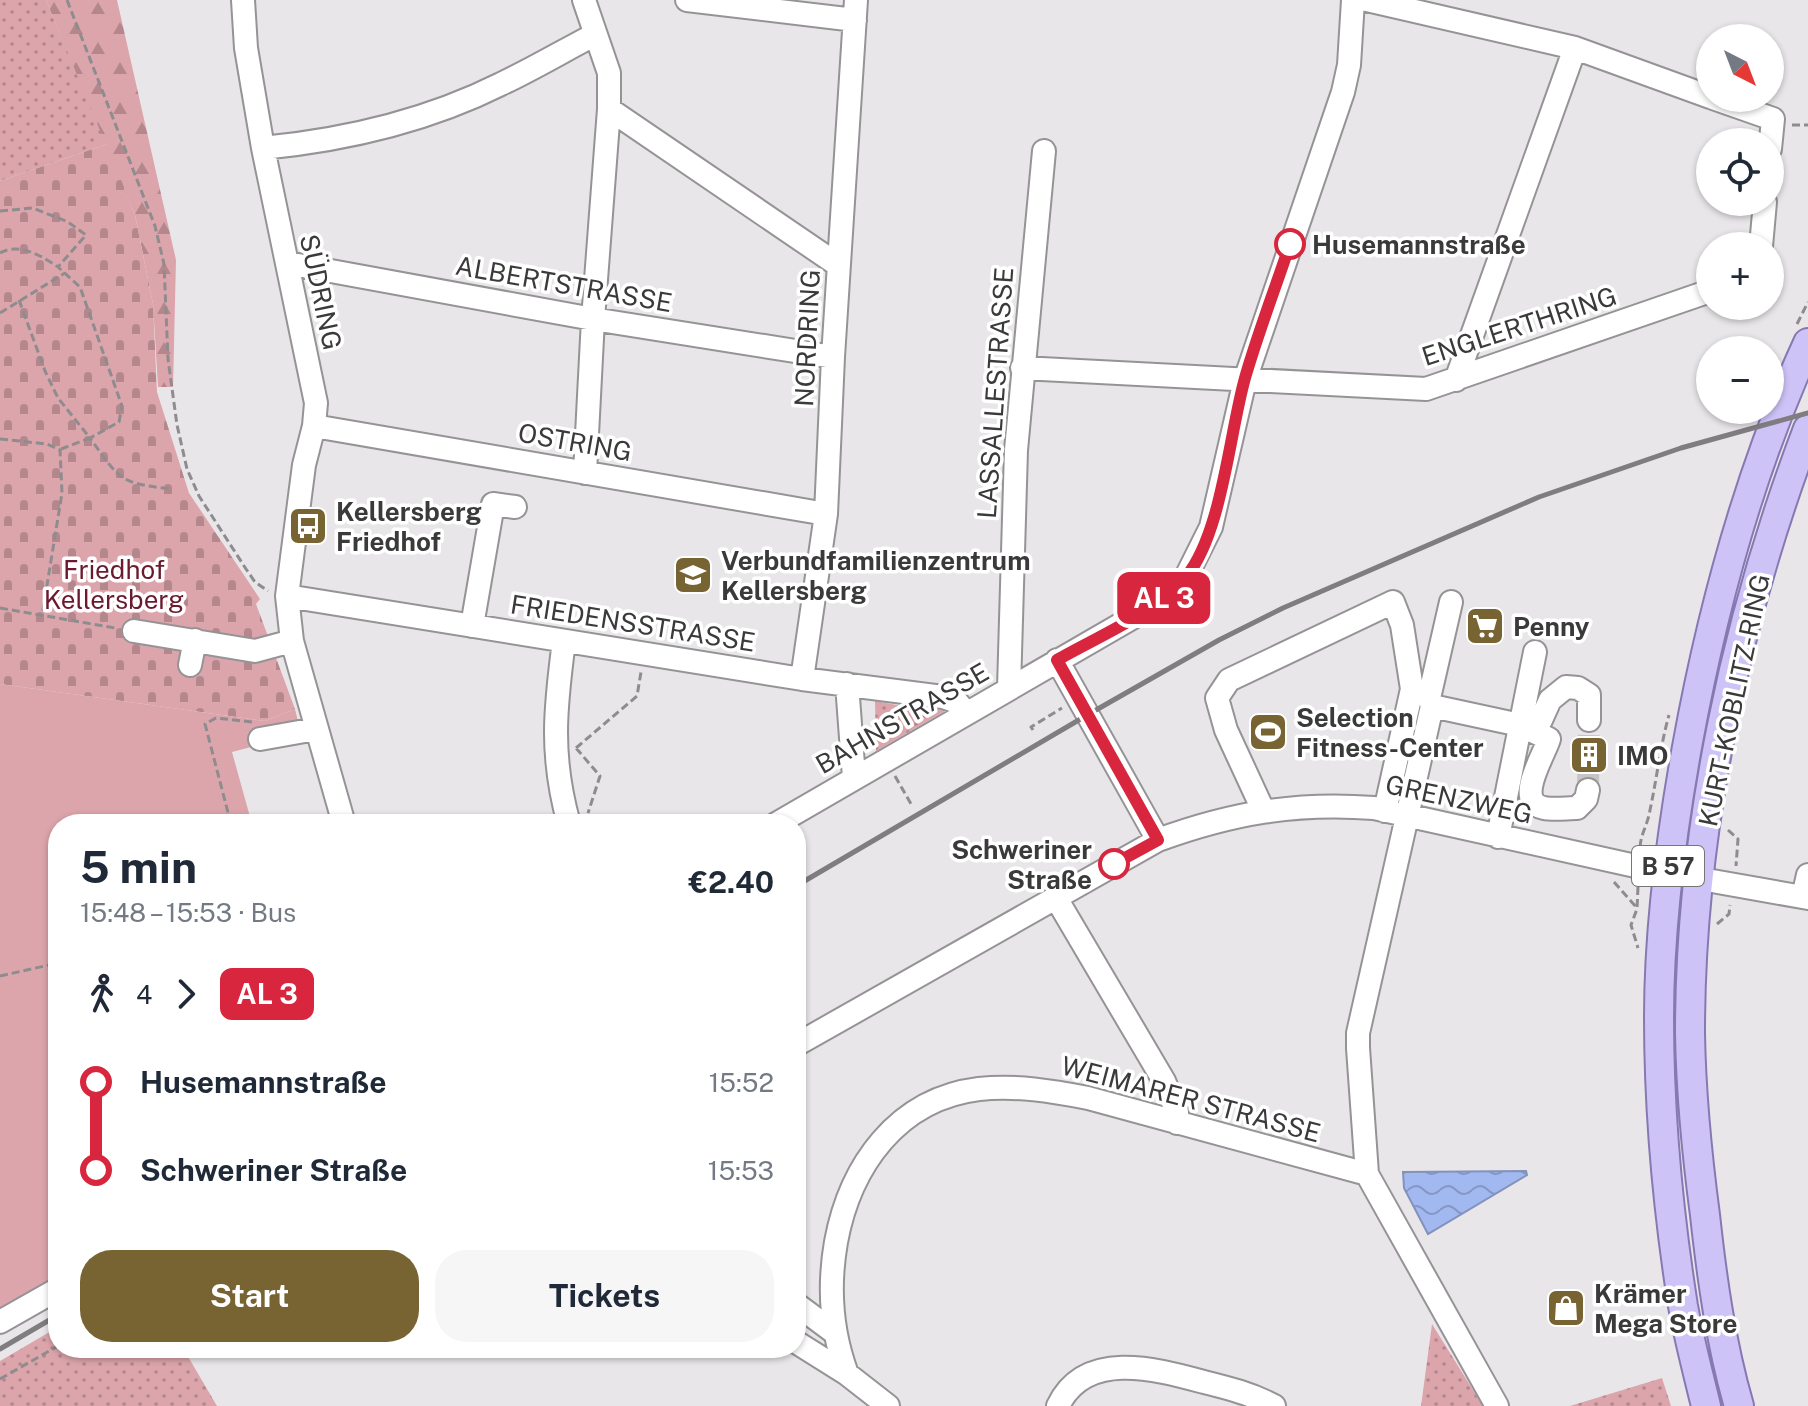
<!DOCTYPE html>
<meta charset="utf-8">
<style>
:root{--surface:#fff;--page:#f6f6f7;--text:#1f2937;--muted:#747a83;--accent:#786433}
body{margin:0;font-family:"Public Sans",sans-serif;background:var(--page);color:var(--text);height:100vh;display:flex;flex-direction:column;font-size:30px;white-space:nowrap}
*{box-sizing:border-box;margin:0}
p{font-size:26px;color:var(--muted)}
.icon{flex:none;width:44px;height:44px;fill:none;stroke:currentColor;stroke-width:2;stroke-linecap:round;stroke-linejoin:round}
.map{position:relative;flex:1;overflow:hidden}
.sheet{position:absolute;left:48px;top:814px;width:758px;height:544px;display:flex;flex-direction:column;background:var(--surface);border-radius:32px;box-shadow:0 2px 6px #0004}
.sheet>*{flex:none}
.badge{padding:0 16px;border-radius:12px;font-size:28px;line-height:52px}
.needle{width:52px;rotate:138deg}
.tools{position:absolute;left:1696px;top:24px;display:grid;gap:16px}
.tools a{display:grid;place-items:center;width:88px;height:88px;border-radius:50%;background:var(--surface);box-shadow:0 2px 6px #0004;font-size:40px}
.map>.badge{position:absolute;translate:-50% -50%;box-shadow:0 0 0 4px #fff}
.legs{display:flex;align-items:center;gap:12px;height:88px;padding:0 32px;font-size:26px}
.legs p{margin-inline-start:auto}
.overview{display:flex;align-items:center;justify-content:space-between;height:136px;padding:0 32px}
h1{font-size:44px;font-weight:700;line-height:60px}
.cta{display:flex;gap:16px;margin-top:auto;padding:16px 32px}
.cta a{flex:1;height:92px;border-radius:32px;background:var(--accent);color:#fff;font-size:32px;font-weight:700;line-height:92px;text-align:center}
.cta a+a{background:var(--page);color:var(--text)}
ul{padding:0 32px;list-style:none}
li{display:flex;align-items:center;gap:28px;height:88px;font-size:30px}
li i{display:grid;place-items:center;width:12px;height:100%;margin:0 10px;background:currentColor}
li i::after{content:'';width:20px;height:20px;margin:-10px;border:6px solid;border-radius:50%;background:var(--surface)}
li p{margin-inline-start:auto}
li:first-child i{background:linear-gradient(#0000 50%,currentColor 0)}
li:last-child i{background:linear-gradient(currentColor 50%,#0000 0)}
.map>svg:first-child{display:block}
</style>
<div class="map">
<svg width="1808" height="1406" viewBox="0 0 1808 1406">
<defs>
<pattern id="grass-dots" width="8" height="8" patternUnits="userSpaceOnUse" patternTransform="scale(2)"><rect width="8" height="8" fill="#dca5ac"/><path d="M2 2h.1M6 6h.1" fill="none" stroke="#b4878d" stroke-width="1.8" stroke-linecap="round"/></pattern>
<pattern id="forest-firs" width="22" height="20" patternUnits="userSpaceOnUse" patternTransform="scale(2)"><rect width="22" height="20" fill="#dca5ac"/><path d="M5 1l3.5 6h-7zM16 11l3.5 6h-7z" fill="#b4878d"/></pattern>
<pattern id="cemetery-stones" width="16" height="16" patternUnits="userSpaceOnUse" patternTransform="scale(2)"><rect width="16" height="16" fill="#dca5ac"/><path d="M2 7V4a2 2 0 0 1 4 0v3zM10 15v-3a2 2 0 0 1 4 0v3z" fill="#b4878d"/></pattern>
<pattern id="water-waves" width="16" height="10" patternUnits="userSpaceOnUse" patternTransform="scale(2)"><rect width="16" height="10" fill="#a2b8f0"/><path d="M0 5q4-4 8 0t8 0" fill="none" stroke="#8597c4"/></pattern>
</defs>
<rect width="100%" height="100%" fill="#e9e6ea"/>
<path fill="url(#grass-dots)" d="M0,0H46L107,144L0,181Z
M875,701L913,708L914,703L945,711L876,751Z
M1432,1324L1483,1406H1421Z
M58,1327V1348H183L217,1406H0V1361Z
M1662,1378L1671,1406H1570Z"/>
<path fill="url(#forest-firs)" d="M46,0H117L176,260L173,387H158L153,304L135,215Z"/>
<path fill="url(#cemetery-stones)" d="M107,144L135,215L153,304L157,392L189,493L260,599L256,604L295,709L265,721L0,684V181Z"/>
<path fill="#dca5ac" d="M0,684L265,721L295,709L301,734L232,752L252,824H58V1295L0,1329Z"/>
<path fill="url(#water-waves)" stroke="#8392ba" stroke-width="2" d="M1526,1171L1527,1175L1428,1234L1404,1188L1403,1172Z"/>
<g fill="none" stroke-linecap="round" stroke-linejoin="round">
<path stroke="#c6c4c7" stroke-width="22" stroke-dasharray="22 11" stroke-linecap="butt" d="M1588,790L1589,720"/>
<defs>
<path id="minor" d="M243,0L246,48L263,148L316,403L314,426L304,465L287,596L292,641L344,824
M584,0L609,73V109L593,319L585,473
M687,0L855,20
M1367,0L1575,48L1710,97
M1713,98L1773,119L1770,149
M609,109L838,265
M263,148C345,140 427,121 501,84C533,69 563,51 594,35
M1761,246L1765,202
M287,263L593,319L833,357
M1022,368L1426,389L1710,291
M1456,380L1575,48
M314,426L826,514
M287,596L802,679L943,697L957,702L966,713
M1451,602L1429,698L1432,706L1358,1033V1048L1367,1174L1497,1406
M472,626L493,504L515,507
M134,631L255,651L292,641
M564,641C555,709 550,756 569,824
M1057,660L1158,840
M190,665L195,640
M802,679L826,514L833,357L856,0
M847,684L854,778
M1009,688L1016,450L1044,151
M1432,706L1520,725
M260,739L316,729
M1588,790L1586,799L1577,808C1567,808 1554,810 1544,808C1513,802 1545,754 1549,739L1520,725L1541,720L1550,700L1566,687L1578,688L1589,695V720
M1263,810L1226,730L1217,698L1229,680L1393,602L1402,625L1412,689L1385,811
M776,824L1163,600L1186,577L1211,527L1245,380L1343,92L1349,65L1353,0
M1498,837L1535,652
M1803,897L1808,875
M1056,898L1164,1081L1177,1112V1123
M796,1045L1158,840C1232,813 1296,802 1374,808L1667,873L1808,898
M796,1304L835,1333
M0,1322L58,1289
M796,1342L847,1374L888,1406
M847,1374C831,1331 828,1288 836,1242C850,1166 897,1099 979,1089C1016,1085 1052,1091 1088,1098L1367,1174
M1058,1406C1085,1349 1156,1369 1204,1382C1228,1388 1252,1394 1274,1406"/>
<path id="major" d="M1706,1406C1698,1373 1689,1339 1683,1306C1668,1211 1659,1113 1659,1017C1659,927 1671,836 1687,747C1712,609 1749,471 1808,343
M1739,1406C1721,1344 1712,1279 1705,1215C1697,1155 1691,1094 1690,1033C1690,830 1736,618 1808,429"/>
</defs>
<use href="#minor" stroke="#969396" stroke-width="26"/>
<use href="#major" stroke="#8679b2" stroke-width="32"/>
<path stroke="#8e8c8e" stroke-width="3" stroke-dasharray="8 4" stroke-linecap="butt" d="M67,0L155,226L164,264L168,359L177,425L187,469L199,496L246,569L255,582L268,591
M1792,125H1808
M0,211L33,208L68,222L86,235L58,267L80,287L122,406L119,422L90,438C121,481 119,483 172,489
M0,253C19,242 42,256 58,267
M19,300L45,371L58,398L90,438L61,449
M0,313L65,273
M1797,324L1808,302
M0,439L47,444L60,450L62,493L42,616
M0,608L115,628
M1033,730L1031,727L1062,708
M576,748L637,696L641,672
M576,748L600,776L588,813
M895,776L911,804
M231,824L205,724L216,718L252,722
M1728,830L1738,839L1736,866
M1640,847C1641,833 1648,824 1650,810C1657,778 1660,747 1669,715
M1614,882L1638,909
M1638,887L1637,909L1631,925L1638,948
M1717,924L1729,914L1730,905
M0,976L58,963
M0,1379L58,1346"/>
<use href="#minor" stroke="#fff" stroke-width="22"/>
<use href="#major" stroke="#cec3f7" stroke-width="28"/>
<path stroke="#7f7d80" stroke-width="5" d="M796,886L1089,714L1219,640L1283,608L1539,497L1681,448L1808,413
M0,1349L58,1315"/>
</g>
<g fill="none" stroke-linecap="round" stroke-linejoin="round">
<defs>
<path id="line-1" d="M1114,864L1158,840L1057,660C1095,638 1159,611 1186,577C1222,533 1229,435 1245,378C1258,333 1275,289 1290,244"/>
</defs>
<use href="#line-1" stroke="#fff" stroke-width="18"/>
<use href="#line-1" stroke="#d7263d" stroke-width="12"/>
</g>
<defs>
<symbol id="bus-square" viewBox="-11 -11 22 22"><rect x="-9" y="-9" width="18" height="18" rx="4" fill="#786433" stroke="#fff"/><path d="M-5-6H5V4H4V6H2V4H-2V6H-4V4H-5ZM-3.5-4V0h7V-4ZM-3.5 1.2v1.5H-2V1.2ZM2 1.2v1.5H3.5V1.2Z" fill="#fff"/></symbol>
<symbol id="school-square" viewBox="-11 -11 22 22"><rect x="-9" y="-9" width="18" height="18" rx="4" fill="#786433" stroke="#fff"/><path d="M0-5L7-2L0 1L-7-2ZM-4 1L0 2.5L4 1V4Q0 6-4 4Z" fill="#fff"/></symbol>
<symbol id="supermarket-square" viewBox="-11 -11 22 22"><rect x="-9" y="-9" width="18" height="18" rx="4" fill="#786433" stroke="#fff"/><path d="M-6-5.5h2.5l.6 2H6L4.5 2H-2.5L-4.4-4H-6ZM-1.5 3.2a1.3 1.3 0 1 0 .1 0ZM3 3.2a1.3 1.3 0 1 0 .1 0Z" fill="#fff"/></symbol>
<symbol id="stadium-square" viewBox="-11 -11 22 22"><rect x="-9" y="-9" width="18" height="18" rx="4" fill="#786433" stroke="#fff"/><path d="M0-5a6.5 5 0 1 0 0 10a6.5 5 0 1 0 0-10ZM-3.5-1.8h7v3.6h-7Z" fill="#fff"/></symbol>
<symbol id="building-square" viewBox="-11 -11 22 22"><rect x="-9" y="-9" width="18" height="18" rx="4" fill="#786433" stroke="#fff"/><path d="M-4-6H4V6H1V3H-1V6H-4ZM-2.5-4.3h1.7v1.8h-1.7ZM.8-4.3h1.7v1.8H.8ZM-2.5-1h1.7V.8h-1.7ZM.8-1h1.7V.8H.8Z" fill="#fff"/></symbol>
<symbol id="shop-square" viewBox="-11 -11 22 22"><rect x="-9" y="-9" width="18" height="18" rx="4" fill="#786433" stroke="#fff"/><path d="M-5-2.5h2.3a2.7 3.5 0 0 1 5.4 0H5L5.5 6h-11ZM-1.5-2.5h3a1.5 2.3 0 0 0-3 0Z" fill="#fff"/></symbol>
</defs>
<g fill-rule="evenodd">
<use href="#bus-square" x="286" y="504" width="44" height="44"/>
<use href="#school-square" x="671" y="553" width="44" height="44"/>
<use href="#supermarket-square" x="1463" y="604" width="44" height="44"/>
<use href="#stadium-square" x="1246" y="710" width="44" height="44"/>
<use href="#building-square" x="1567" y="733" width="44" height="44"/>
<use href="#shop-square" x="1544" y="1286" width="44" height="44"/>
</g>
<g fill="#fff" stroke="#d7263d" stroke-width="4">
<circle cx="1290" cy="244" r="14"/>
<circle cx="1114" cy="864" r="14"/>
</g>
<g text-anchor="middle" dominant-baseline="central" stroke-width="7" stroke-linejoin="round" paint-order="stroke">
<rect fill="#fff" stroke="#767576" stroke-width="2" x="1632" y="846" width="72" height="40" rx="6"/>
<g font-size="24" font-weight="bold" fill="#3b3a3b">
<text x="1668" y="866">B 57</text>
</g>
<g font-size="26" font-weight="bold" fill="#3b3a3b" stroke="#fff" text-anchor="start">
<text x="1312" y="244">Husemannstraße</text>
<text x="1092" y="849" text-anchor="end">Schweriner<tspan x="1092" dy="30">Straße</tspan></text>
</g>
<g font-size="26" fill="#3b3a3b" stroke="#fff">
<text transform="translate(564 284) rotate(10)">ALBERTSTRASSE</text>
<text transform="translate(321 292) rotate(78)">SÜDRING</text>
<text transform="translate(1519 326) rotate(-18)">ENGLERTHRING</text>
<text transform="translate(807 338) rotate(-87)">NORDRING</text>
<text transform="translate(995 393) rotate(-86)">LASSALLESTRASSE</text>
<text transform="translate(575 442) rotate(10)">OSTRING</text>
<text transform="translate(633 623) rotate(9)">FRIEDENSSTRASSE</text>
<text transform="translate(1734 700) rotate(-78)">KURT-KOBLITZ-RING</text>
<text transform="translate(902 718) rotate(-30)">BAHNSTRASSE</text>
<text transform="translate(1459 799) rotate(12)">GRENZWEG</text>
<text transform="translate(1191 1099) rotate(15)">WEIMARER STRASSE</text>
</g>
<g font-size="26" font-weight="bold" fill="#3b3a3b" stroke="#fff" text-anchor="start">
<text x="336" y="511">Kellersberg<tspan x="336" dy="30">Friedhof</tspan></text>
<text x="721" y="560">Verbundfamilienzentrum<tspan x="721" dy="30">Kellersberg</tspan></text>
<text x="1513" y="626">Penny</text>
<text x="1296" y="717">Selection<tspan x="1296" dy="30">Fitness-Center</tspan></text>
<text x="1617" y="755">IMO</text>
<text x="1594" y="1293">Krämer<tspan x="1594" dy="30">Mega Store</tspan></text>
</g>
<g font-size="26" fill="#6b1a2e" stroke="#fff">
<text x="114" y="569">Friedhof<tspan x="114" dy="30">Kellersberg</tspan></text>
</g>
</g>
</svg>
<div class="tools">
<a><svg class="needle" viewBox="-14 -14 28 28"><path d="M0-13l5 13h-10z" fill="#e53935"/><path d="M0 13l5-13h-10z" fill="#747a83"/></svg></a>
<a><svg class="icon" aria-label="locate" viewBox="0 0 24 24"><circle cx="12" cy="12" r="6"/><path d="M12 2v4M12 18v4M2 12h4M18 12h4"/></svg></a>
<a>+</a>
<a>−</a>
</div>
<b class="badge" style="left:1164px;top:598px;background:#d7263d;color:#fff">AL 3</b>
<section class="sheet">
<div class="overview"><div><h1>5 min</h1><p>15:48 – 15:53 · Bus</p></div><b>€2.40</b></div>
<div class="legs"><svg class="icon" aria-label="walk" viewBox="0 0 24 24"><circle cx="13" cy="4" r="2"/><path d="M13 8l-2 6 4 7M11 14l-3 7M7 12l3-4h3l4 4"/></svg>4<svg class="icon" aria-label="forward" viewBox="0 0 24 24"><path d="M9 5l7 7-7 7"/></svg><b class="badge" style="background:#d7263d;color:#fff">AL 3</b></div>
<ul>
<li><i style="color:#d7263d"></i><b>Husemannstraße</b><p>15:52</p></li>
<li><i style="color:#d7263d"></i><b>Schweriner Straße</b><p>15:53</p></li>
</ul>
<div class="cta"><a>Start</a><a>Tickets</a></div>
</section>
</div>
